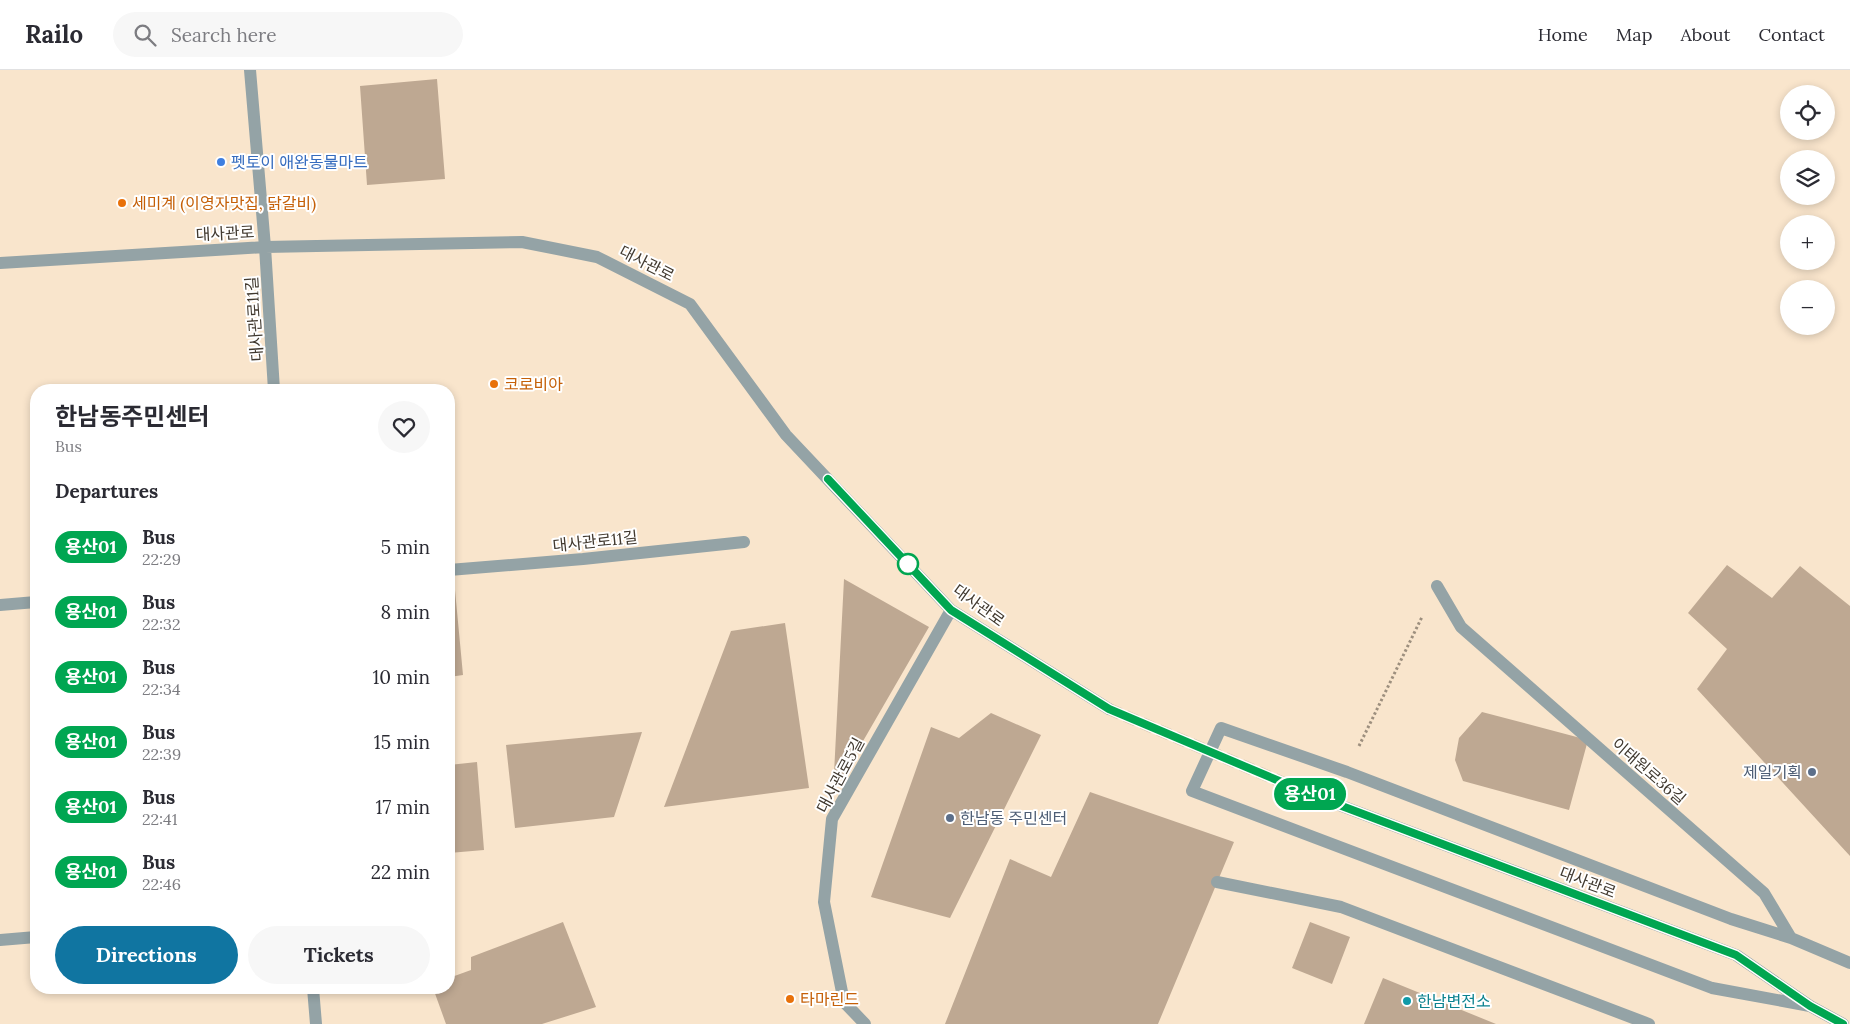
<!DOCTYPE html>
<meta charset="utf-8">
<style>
:root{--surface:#fff;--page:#f7f7f7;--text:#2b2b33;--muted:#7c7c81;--line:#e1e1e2;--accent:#1075a1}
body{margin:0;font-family:Lora,"Noto Sans KR",serif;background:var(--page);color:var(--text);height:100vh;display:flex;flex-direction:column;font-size:19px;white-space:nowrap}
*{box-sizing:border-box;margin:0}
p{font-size:16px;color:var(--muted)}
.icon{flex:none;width:28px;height:28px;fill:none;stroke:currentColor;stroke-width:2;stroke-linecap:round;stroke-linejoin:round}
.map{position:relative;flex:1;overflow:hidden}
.details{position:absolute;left:30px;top:314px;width:425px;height:610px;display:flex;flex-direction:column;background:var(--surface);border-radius:20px;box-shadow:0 2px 8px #0003}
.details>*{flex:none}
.badge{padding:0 10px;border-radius:16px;font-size:18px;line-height:32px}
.buttons{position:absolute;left:1780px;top:15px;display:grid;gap:10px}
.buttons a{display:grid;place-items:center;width:55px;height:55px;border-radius:50%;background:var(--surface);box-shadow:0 2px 8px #0003;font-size:25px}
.map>.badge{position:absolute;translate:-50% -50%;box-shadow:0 0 0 2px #fff}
h2{padding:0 25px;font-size:19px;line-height:45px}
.round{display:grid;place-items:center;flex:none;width:52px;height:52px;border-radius:26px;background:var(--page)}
.overview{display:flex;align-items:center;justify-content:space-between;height:85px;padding:0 25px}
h1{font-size:24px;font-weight:700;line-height:38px}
.primary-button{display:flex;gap:10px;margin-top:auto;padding:10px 25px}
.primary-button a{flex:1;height:58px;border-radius:30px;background:var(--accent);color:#fff;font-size:20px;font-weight:700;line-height:58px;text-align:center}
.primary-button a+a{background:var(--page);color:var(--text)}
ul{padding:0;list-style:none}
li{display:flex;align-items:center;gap:15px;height:65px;padding:0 25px}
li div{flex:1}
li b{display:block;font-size:19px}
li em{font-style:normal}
li .badge{min-width:55px;font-weight:700;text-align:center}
header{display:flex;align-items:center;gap:30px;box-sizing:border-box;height:70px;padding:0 25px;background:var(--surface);border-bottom:1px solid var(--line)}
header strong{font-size:24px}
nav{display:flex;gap:28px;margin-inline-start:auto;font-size:18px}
.search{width:350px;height:45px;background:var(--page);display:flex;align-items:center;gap:12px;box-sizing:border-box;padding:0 18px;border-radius:28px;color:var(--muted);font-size:19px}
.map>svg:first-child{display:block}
</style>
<header>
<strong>Railo</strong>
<div class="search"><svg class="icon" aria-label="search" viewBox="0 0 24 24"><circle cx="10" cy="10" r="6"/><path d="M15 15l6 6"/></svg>Search here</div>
<nav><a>Home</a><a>Map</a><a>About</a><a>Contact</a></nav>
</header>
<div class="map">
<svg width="1850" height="954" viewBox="0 0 1850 954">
<rect width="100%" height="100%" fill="#f9e5cc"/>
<path fill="#bea892" d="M437,9L445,109L367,115L360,16Z
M1727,495L1772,528L1800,496L1850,536V786L1697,619L1727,579L1688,543Z
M844,509L929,557L833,723Z
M455,520L463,605L449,607V521Z
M785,553L809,718L664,737L731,561Z
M1482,642L1588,670L1569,740L1463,711L1455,690L1459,668Z
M991,643L1041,665L950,848L871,827L931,657L959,668Z
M642,662L614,747L515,758L506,675Z
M477,692L484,780L449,783V695Z
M1090,722L1234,772L1158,954H945L1010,789L1051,807Z
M563,852L596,937L542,954H446L433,918H449V908L471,900V887Z
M1310,852L1350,867L1332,914L1292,898Z
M1383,908L1496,954H1364Z"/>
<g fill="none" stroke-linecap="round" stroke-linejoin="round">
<path stroke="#d4c3ad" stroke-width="12" stroke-dasharray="12 6" stroke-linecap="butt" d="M1109,639L1310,724"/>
<path stroke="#9d8f7e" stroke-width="3" stroke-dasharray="2.5 2.5" stroke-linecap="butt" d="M1359,676L1422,547"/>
<path stroke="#94a3a6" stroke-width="12" d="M250,0L265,177L274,320
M0,193L265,177L522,172L597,187L690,234L786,365L951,540L1109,639
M449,500L583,489L744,472
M1437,516L1461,557L1764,823L1791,868
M0,535L36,532
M1310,724L1736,885L1810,936L1843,954
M1217,812L1341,837L1649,954
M0,870L36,867
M313,918L316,954
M1810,936L1712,918L1192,721L1221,658L1347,702L1731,849L1791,868L1850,893
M865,954L844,932L824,832L832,749L951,540"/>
</g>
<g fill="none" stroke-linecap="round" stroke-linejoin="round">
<defs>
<path id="line" d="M828,409L951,540L1109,639L1310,724L1736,885L1810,936L1843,954"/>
</defs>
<use href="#line" stroke="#fff" stroke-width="11"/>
<use href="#line" stroke="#00a651" stroke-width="8"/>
</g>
<circle fill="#3f7fe0" stroke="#fff" stroke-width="2" cx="221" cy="92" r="5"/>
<g fill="#e8710a" stroke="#fff" stroke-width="2">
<circle cx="122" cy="133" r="5"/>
<circle cx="494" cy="314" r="5"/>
<circle cx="790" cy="929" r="5"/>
</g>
<circle fill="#fff" stroke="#00a651" stroke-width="2.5" cx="908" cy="494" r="10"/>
<g fill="#5c6f8a" stroke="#fff" stroke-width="2">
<circle cx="1812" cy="702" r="5"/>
<circle cx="950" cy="748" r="5"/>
</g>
<circle fill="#0f9aa8" stroke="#fff" stroke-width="2" cx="1407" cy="931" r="5"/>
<g text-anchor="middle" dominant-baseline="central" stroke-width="4" stroke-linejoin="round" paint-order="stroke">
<g font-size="16" fill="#366cbe" stroke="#fff" text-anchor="start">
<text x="231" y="92">펫토이 애완동물마트</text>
</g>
<g font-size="16" fill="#c56008" stroke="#fff" text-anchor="start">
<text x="132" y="133">세미계 (이영자맛집, 닭갈비)</text>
<text x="504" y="314">코로비아</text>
<text x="800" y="929">타마린드</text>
</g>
<g font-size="16" fill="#41392f" stroke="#fff">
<text transform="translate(225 163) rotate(-3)">대사관로</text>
<text transform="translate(647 193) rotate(27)">대사관로</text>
<text transform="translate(254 249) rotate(-94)">대사관로11길</text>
<text transform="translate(595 471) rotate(-6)">대사관로11길</text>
<text transform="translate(979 535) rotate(36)">대사관로</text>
<text transform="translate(1649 701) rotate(41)">이태원로36길</text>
<text transform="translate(840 705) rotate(-62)">대사관로5길</text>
<text transform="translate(1588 812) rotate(21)">대사관로</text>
</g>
<g font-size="16" fill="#4e5e75" stroke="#fff" text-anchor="end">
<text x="1802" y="702">제일기획</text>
<text x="960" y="748" text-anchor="start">한남동 주민센터</text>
</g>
<g font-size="16" fill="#0d838f" stroke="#fff" text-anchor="start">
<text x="1417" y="931">한남변전소</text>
</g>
</g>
</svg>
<div class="buttons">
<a><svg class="icon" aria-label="locate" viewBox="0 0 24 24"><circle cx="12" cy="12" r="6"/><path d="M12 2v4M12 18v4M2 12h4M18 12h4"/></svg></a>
<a><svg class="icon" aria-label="layers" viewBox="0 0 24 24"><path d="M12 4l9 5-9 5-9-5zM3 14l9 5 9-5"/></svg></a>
<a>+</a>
<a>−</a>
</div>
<b class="badge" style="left:1310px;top:724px;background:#00a651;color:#fff">용산01</b>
<section class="details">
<div class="overview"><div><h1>한남동주민센터</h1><p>Bus</p></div><a class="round"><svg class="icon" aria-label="heart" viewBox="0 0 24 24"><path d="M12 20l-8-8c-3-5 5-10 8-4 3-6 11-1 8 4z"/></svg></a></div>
<h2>Departures</h2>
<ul>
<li><span class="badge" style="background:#00a651;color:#fff">용산01</span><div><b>Bus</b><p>22:29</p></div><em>5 min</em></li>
<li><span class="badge" style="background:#00a651;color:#fff">용산01</span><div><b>Bus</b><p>22:32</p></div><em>8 min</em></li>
<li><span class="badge" style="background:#00a651;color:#fff">용산01</span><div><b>Bus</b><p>22:34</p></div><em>10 min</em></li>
<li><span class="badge" style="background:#00a651;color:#fff">용산01</span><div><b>Bus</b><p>22:39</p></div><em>15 min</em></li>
<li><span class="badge" style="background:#00a651;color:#fff">용산01</span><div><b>Bus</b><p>22:41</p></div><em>17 min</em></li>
<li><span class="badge" style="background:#00a651;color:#fff">용산01</span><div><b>Bus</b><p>22:46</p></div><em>22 min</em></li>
</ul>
<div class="primary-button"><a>Directions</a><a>Tickets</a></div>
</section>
</div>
